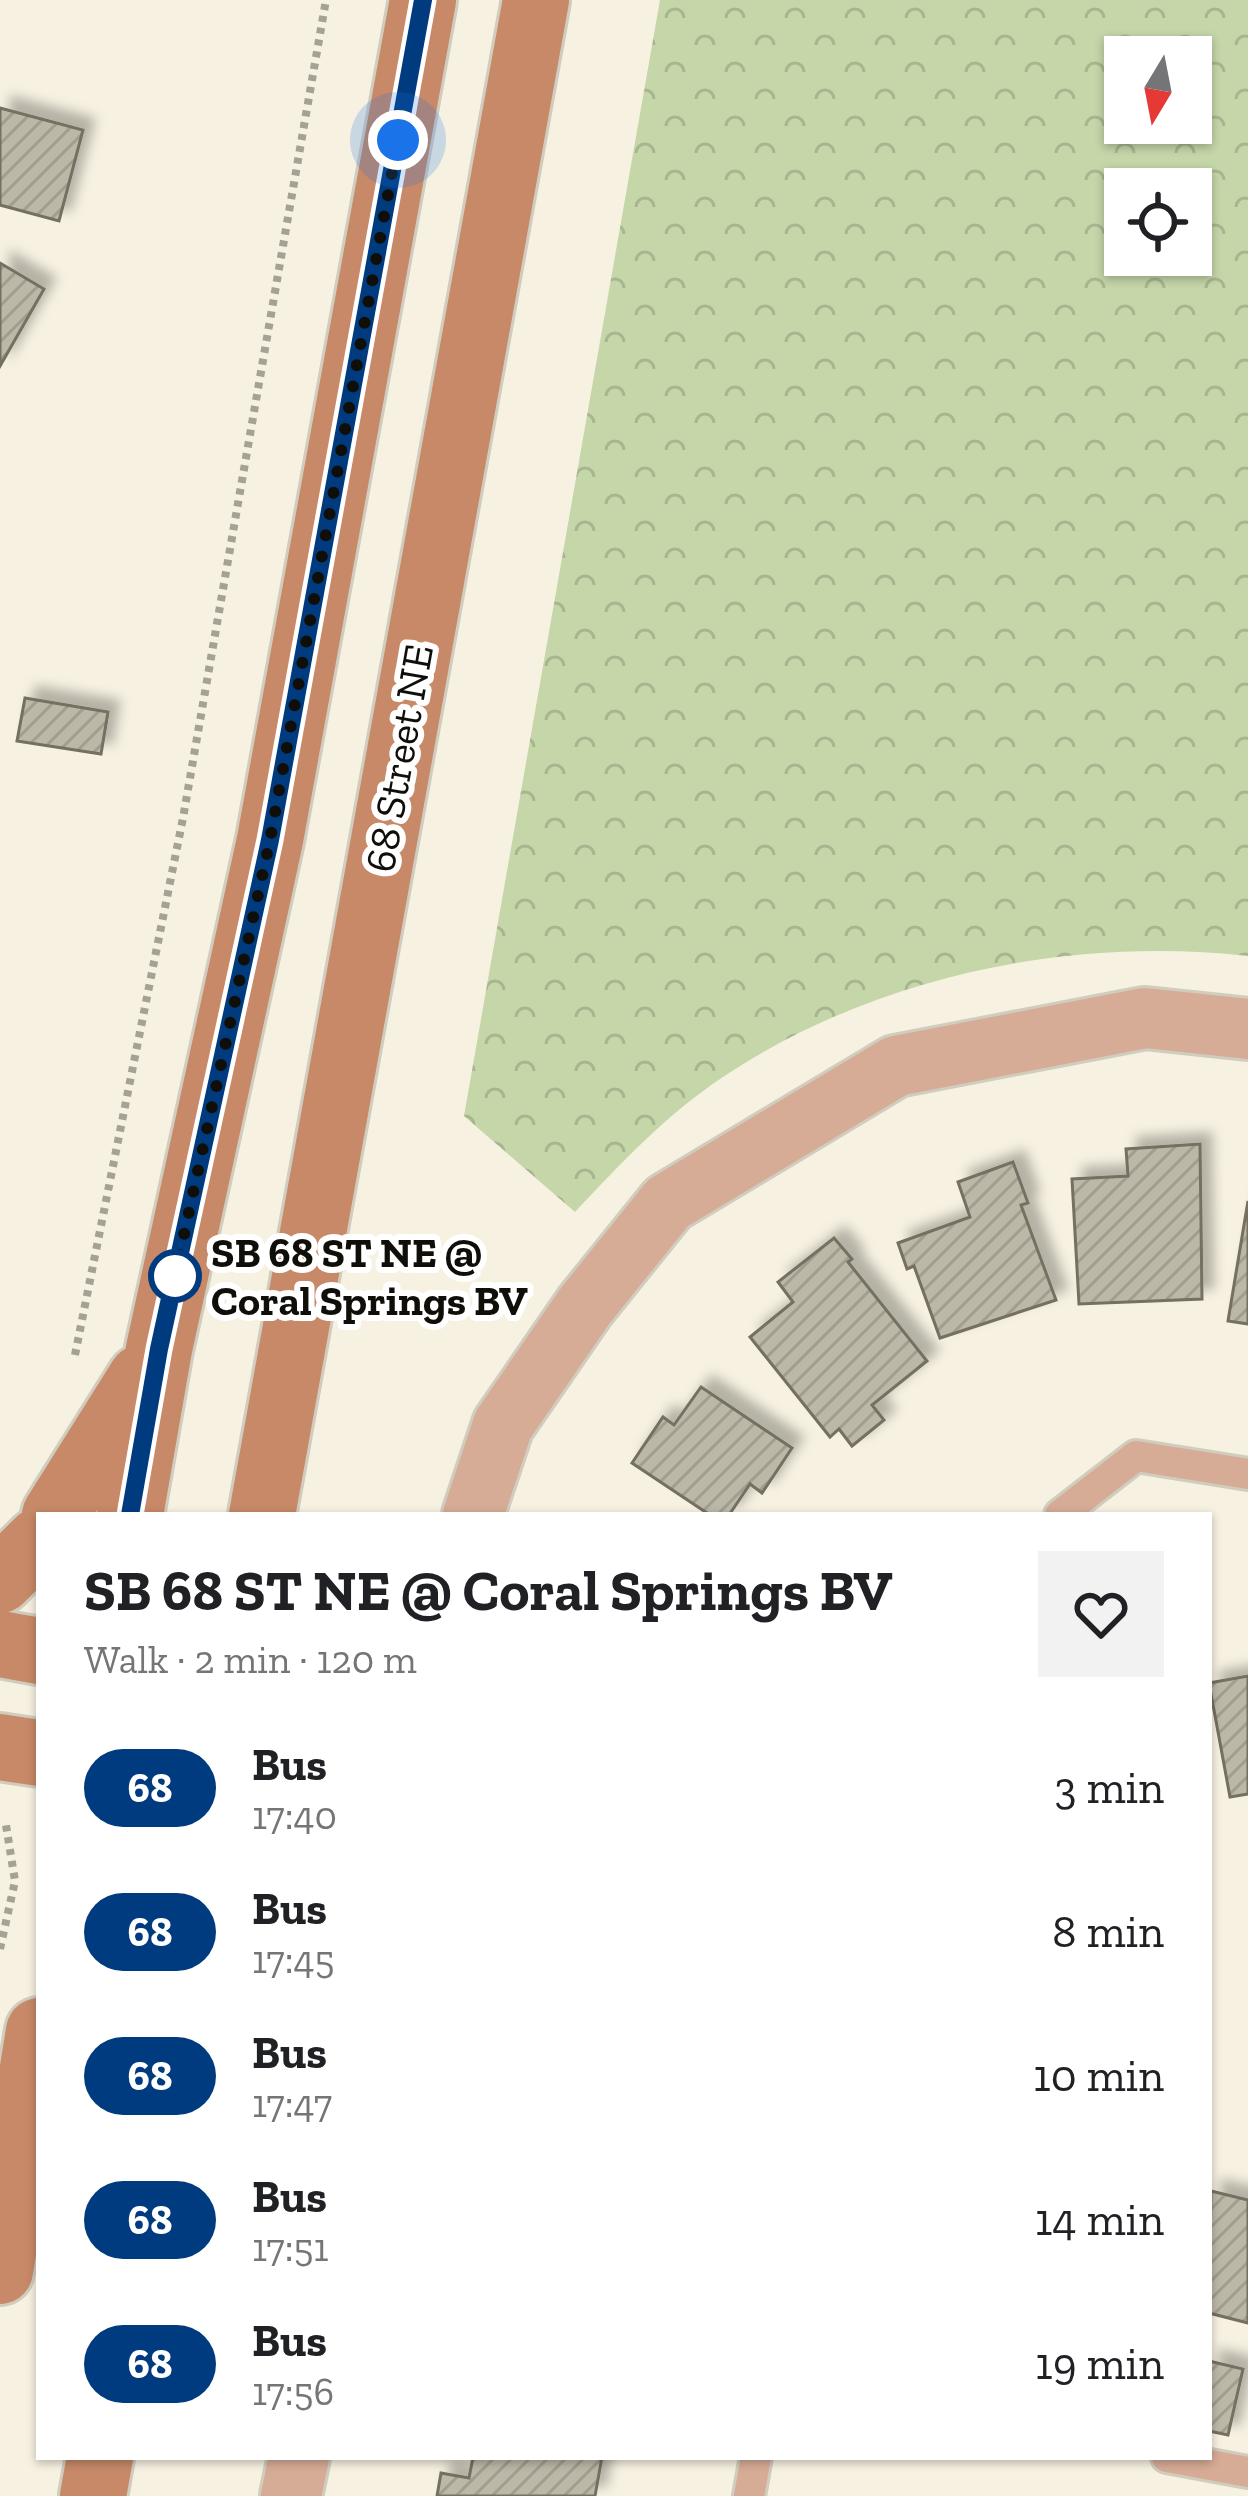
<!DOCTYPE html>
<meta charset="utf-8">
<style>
:root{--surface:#fff;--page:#f2f2f2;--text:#202124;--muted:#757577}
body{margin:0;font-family:"Zilla Slab",serif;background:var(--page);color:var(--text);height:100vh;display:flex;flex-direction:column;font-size:45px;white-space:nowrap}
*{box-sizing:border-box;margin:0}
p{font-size:39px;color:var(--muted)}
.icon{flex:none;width:66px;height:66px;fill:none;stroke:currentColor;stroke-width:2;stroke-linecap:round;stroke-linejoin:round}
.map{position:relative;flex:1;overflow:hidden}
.details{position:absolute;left:36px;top:1512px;width:1176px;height:948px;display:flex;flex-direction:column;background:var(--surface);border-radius:0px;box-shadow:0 3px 9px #0004}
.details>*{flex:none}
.badge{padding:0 24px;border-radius:39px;font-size:42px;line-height:78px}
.needle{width:78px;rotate:190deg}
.buttons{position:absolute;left:1104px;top:36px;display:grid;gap:24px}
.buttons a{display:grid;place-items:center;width:108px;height:108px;border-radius:0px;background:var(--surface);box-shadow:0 3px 9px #0004;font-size:60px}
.you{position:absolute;width:60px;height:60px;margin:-30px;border:9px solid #fff;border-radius:50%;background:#1a73e8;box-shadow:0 0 0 18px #1a73e833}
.map>.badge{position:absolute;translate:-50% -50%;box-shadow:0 0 0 6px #fff}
.round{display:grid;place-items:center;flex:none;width:126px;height:126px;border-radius:0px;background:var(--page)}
.summary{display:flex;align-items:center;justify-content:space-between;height:204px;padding:0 48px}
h1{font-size:57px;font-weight:700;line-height:90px}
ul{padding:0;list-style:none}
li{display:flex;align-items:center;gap:36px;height:144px;padding:0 48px}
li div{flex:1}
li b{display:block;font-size:45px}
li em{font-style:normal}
li .badge{min-width:132px;font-weight:700;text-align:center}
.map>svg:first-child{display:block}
</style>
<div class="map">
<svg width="1248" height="2496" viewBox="0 0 1248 2496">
<defs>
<pattern id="park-crowns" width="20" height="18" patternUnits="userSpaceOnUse" patternTransform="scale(3)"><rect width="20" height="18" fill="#c5d6a9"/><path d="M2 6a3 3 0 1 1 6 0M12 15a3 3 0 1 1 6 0" fill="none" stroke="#a8b690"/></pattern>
<pattern id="building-hatch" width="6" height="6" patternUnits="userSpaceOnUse" patternTransform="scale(3)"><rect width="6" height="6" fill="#bcb8a8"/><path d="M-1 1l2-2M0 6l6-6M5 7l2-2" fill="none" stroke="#a19d8f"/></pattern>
<filter id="shadow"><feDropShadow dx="11" dy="-11" stdDeviation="6" flood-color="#0004"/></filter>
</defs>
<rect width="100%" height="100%" fill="#f6f1e1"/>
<path fill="url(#park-crowns)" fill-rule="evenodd" d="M660,0H1248V956C1069,936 874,976 723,1077C667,1114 621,1163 575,1212L464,1116ZM1125,57H1191V123H1125ZM1125,189H1191V255H1125Z"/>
<path fill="url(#building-hatch)" stroke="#746f61" stroke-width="3" filter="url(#shadow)" d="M0,108L83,130L59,221L0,205Z
M0,263L44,289L0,366Z
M25,698L108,712L101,754L17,741Z
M1200,1144L1202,1299L1079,1304L1072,1179L1128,1176L1126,1149Z
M1013,1162L1028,1203L1021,1205L1056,1300L940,1338L914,1266L907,1269L898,1243L970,1217L958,1182Z
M1248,1201V1324L1228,1321Z
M834,1238L852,1259L848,1262L927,1361L872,1405L884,1420L852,1446L839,1429L830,1437L750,1337L793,1302L778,1282Z
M701,1387L792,1448L762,1493L750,1484L729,1515H710L632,1463L663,1417L674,1425Z
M1248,1676V1794L1230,1797L1209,1683Z
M1211,2191L1248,2200V2323L1209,2313Z
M1209,2361L1243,2369L1228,2435L1209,2431Z
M473,2457H602L595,2496H437L441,2473L469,2478Z"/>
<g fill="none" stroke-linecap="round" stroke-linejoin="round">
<defs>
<path id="lane" d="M1060,1515L1136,1456L1248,1474
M1167,2457L1248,2472
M749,2496L756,2457"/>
<path id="street" d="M473,1515L503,1425L585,1306L668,1203L896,1066L1145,1018L1248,1029
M291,2496L299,2457"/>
<path id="secondary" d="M55,1515L141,1378
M130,1515L159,1349L270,840L423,0
M262,1515L536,0
M0,1580L39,1541
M0,1644L39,1651
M0,1747L39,1753
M0,2271L39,2031
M93,2496L100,2457"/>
</defs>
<use href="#lane" stroke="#d1cdbe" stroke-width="36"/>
<use href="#street" stroke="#d1cdbe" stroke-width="66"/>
<use href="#secondary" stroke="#d1cdbe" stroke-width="72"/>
<path stroke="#a5a194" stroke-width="8" stroke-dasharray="6 6" stroke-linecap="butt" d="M75,1355L183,818L326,0
M0,1949L15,1881L6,1825"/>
<use href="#lane" stroke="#d7ac96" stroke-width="30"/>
<use href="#street" stroke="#d7ac96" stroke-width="60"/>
<use href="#secondary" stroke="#c78968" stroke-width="66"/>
</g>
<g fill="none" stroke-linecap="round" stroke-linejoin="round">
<defs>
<path id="line" d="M130,1515L159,1349L270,840L423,0"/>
</defs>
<use href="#line" stroke="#fff" stroke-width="27"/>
<use href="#line" stroke="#003b80" stroke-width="18"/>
<path stroke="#100e09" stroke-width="12" stroke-dasharray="0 21.6" d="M175,1276L270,840L398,140"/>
</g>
<circle fill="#fff" stroke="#003b80" stroke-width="6" cx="175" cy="1276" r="24"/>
<g text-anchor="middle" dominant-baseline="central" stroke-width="12" stroke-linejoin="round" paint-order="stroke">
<g font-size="42" fill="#100e09" stroke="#fff">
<text transform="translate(399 758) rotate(-80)">68 Street NE</text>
</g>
<g font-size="42" font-weight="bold" fill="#100e09" stroke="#fff" text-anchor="start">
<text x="211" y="1252">SB 68 ST NE @<tspan x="211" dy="48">Coral Springs BV</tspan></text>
</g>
</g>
</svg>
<div class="buttons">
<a><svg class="needle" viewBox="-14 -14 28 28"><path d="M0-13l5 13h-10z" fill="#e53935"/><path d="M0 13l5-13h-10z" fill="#757577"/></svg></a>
<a><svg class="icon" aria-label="locate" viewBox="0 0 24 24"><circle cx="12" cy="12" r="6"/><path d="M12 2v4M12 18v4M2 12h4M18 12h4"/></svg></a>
</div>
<div class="you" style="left:398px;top:140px"></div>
<section class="details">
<div class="summary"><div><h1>SB 68 ST NE @ Coral Springs BV</h1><p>Walk · 2 min · 120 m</p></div><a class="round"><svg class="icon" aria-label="heart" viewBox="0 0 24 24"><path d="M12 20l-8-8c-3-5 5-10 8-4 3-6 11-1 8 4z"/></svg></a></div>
<ul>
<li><span class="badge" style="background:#003b80;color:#fff">68</span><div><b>Bus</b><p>17:40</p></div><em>3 min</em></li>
<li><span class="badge" style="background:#003b80;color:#fff">68</span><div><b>Bus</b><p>17:45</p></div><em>8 min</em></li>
<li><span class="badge" style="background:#003b80;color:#fff">68</span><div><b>Bus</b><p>17:47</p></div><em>10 min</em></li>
<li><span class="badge" style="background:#003b80;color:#fff">68</span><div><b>Bus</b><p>17:51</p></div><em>14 min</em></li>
<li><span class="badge" style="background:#003b80;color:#fff">68</span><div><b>Bus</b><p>17:56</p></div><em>19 min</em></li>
</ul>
</section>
</div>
